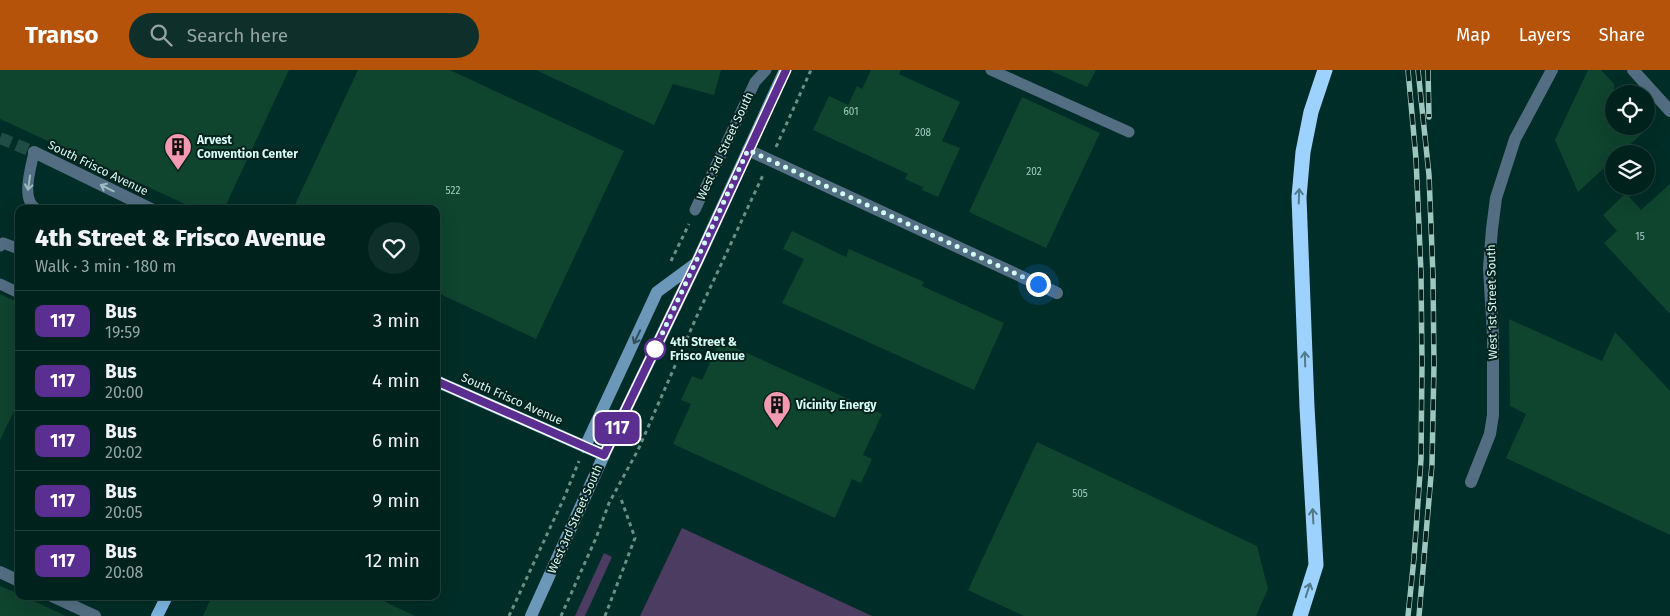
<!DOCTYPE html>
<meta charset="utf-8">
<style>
:root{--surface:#00221d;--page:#0e2f2a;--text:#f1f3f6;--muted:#95a4a4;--line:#223f3b;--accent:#b45309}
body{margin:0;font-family:"Fira Sans",sans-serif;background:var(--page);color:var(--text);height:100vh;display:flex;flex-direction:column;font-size:19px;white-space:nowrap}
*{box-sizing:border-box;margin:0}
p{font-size:16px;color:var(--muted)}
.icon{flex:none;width:28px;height:28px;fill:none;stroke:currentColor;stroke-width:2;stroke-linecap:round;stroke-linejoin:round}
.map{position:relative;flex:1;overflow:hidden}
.sheet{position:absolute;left:15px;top:135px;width:425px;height:395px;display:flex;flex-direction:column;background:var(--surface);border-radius:10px;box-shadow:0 5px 20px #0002,0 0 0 1px var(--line)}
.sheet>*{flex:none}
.badge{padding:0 10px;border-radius:8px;font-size:18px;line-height:32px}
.fabs{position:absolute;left:1605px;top:15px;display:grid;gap:10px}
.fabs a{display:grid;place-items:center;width:50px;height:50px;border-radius:50%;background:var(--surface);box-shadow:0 5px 20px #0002,0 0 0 1px var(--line);font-size:25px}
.you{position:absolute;width:25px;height:25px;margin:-12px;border:4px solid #fff;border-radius:50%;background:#1a73e8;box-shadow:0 0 0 8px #1a73e833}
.map>.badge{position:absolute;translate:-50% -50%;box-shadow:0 0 0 2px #fff}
.round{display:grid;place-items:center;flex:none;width:52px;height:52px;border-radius:26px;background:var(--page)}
.overview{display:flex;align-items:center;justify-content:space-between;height:85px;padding:0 20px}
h1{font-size:24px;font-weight:800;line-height:38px}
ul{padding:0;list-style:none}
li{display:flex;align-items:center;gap:15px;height:60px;padding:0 20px;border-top:1px solid var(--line)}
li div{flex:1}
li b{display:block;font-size:19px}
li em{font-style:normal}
li .badge{min-width:55px;font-weight:700;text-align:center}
header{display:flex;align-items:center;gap:30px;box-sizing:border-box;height:70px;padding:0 25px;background:var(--accent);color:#fff}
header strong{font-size:24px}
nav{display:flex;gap:28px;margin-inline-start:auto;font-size:18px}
.search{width:350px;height:45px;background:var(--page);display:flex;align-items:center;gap:12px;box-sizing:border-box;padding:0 18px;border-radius:28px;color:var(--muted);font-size:19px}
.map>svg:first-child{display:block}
</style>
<header>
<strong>Transo</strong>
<div class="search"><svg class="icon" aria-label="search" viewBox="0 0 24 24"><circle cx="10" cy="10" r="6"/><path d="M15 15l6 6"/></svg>Search here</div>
<nav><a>Map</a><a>Layers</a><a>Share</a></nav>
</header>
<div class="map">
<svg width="1670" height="546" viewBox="0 0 1670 546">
<rect width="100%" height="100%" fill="#002d27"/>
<path fill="#4c3c62" d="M682,458L872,546H640Z
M604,483L612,487L585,546H575Z"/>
<path fill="#0f442f" d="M0,0H289L224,139H196L0,49Z
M358,0H450L624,81L536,269L436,222V139H293Z
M536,0H721L714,25L673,14L654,55Z
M871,0H901L899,4L960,32L942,71L960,78L938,127L922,120L923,117L905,109L908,104L813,60L829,26L848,35L857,16L862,19Z
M1049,0H1096L1087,17Z
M1588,0H1601L1614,14V56H1650L1620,84H1614V89L1578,122L1555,70Z
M1022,27L1100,63L1046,178L969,142Z
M1670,114V244L1604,173L1617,161L1603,145L1626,123L1641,140Z
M792,161L846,187L849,179L924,212L922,216L1004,253L974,320L782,233L804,189L783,179Z
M0,224L19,233V331L0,370Z
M1509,249L1602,291L1615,262L1670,321V465L1506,388L1526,344L1510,336Z
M720,271L882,344L863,385L872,389L861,413L852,409L835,448L673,374L691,334L681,330L692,306L702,310Z
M1037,372L1257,476L1268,519L1256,546H1024L968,520Z
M0,516L19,524V526H23L66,546H0Z
M212,526H373L415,546H203Z"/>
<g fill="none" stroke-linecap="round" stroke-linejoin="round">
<path stroke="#204c46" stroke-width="12" stroke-dasharray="12 6" stroke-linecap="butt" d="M0,68L34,82"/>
<path stroke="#66908a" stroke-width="3" stroke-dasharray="4 4" stroke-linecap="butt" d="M776,77L811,0
M671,191L689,154
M509,546L564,428L579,391
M561,546L596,468L609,433L638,380L696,248L764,103
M605,546L635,468L620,426"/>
<path stroke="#536e83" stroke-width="11" d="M991,0L1129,62
M34,82C31,98 20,131 37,139
M695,140L755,12L766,0
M0,176L3,173L19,179
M0,214L19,223"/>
<path stroke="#536e83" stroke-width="12" d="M1633,0L1670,41
M748,80L1057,223
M34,82L151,139
M1471,412L1490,364L1493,345V266L1489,198L1492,159L1496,128L1515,69L1552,0
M0,502L19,511
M52,526L95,546"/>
<path stroke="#6b97b9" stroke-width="12" d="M585,377L657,222L695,194
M531,546L604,385L697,192L785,0"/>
<path stroke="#7db6e3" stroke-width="12" d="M436,311L604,385
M157,546L167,526"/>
<path stroke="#9cd2fd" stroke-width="15" d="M1300,546L1316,495L1307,337L1299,127L1303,82L1311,42L1325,0"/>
<defs>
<path id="rail" d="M1408,0L1416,89L1421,203L1422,294L1421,389L1414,488L1408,546
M1418,0L1429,105L1433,206L1434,295L1432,394L1419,546
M1428,0L1429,47"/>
</defs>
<use href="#rail" stroke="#9dc6be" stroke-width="5.5"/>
<use href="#rail" stroke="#07211d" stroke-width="4" stroke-dasharray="11" stroke-linecap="butt"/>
</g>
<defs><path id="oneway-shaft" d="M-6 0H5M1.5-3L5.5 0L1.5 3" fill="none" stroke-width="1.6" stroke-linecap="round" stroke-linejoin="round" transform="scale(1.25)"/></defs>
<g stroke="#9abcc1">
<use href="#oneway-shaft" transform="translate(29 113) rotate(98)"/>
<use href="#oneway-shaft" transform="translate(107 118) rotate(-154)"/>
</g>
<g stroke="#527a8d">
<use href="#oneway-shaft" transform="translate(1299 126) rotate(-88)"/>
<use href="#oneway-shaft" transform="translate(1305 289) rotate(-92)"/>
<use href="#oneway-shaft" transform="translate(1313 446) rotate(-93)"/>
<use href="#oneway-shaft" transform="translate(1308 520) rotate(-72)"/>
</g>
<use stroke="#2f505b" href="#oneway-shaft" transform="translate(637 267) rotate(115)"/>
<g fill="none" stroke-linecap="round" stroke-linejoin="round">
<defs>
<path id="line" d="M436,311L604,385L697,192L786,0"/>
</defs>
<use href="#line" stroke="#fff" stroke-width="11"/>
<use href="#line" stroke="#5b2e91" stroke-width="8"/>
<path stroke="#d4fbf3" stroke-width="5" stroke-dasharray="0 9" d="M655,279L748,80L1038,214"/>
</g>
<defs>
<symbol id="building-pin" viewBox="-11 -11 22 30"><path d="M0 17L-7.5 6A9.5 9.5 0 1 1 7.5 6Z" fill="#f19ab1" stroke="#07211d"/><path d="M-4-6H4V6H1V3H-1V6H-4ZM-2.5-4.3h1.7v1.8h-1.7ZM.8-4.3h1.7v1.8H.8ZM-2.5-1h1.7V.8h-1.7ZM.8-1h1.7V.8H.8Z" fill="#111"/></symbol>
</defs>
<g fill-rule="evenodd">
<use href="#building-pin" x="162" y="61" width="32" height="43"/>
<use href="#building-pin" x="761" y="319" width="32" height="43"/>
</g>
<circle fill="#fff" stroke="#5b2e91" stroke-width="2.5" cx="655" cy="279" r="10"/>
<g text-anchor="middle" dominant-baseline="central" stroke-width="4" stroke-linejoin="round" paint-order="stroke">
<g font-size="10" fill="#a3cdc2">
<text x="851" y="42">601</text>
<text x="923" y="63">208</text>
<text x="1034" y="102">202</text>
<text x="453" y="121">522</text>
<text x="1640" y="167">15</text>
<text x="1080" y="424">505</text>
</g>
<g font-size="12" font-weight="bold" fill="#d4fbf3" stroke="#07211d" text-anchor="start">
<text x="197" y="70">Arvest<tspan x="197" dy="14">Convention Center</tspan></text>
<text x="796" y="335">Vicinity Energy</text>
</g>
<g font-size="12" fill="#d4fbf3" stroke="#07211d">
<text transform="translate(725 76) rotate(-65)">West 3rd Street South</text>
<text transform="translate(98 98) rotate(26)">South Frisco Avenue</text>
<text transform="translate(1492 232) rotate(-91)">West 1st Street South</text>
<text transform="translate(512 329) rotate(24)">South Frisco Avenue</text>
<text transform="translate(575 449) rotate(-66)">West 3rd Street South</text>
</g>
<g font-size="12" font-weight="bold" fill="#d4fbf3" stroke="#07211d" text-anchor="start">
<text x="670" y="272">4th Street &amp;<tspan x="670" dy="14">Frisco Avenue</tspan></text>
</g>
</g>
</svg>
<div class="fabs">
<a><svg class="icon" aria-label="locate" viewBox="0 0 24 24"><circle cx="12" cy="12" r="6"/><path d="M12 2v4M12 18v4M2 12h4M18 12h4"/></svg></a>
<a><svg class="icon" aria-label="layers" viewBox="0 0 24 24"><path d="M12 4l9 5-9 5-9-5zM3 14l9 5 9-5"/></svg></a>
</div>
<div class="you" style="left:1038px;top:214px"></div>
<b class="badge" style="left:617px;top:358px;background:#5b2e91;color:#fff">117</b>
<section class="sheet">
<div class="overview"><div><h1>4th Street &amp; Frisco Avenue</h1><p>Walk · 3 min · 180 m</p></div><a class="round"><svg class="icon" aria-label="heart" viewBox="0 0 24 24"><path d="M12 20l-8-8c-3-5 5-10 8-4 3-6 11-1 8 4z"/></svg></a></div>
<ul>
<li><span class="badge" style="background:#5b2e91;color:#fff">117</span><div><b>Bus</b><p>19:59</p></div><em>3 min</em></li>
<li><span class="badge" style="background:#5b2e91;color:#fff">117</span><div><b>Bus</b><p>20:00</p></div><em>4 min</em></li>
<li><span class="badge" style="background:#5b2e91;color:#fff">117</span><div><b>Bus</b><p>20:02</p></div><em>6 min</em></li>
<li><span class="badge" style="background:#5b2e91;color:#fff">117</span><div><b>Bus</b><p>20:05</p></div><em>9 min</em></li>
<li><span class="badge" style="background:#5b2e91;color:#fff">117</span><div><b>Bus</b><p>20:08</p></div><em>12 min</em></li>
</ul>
</section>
</div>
